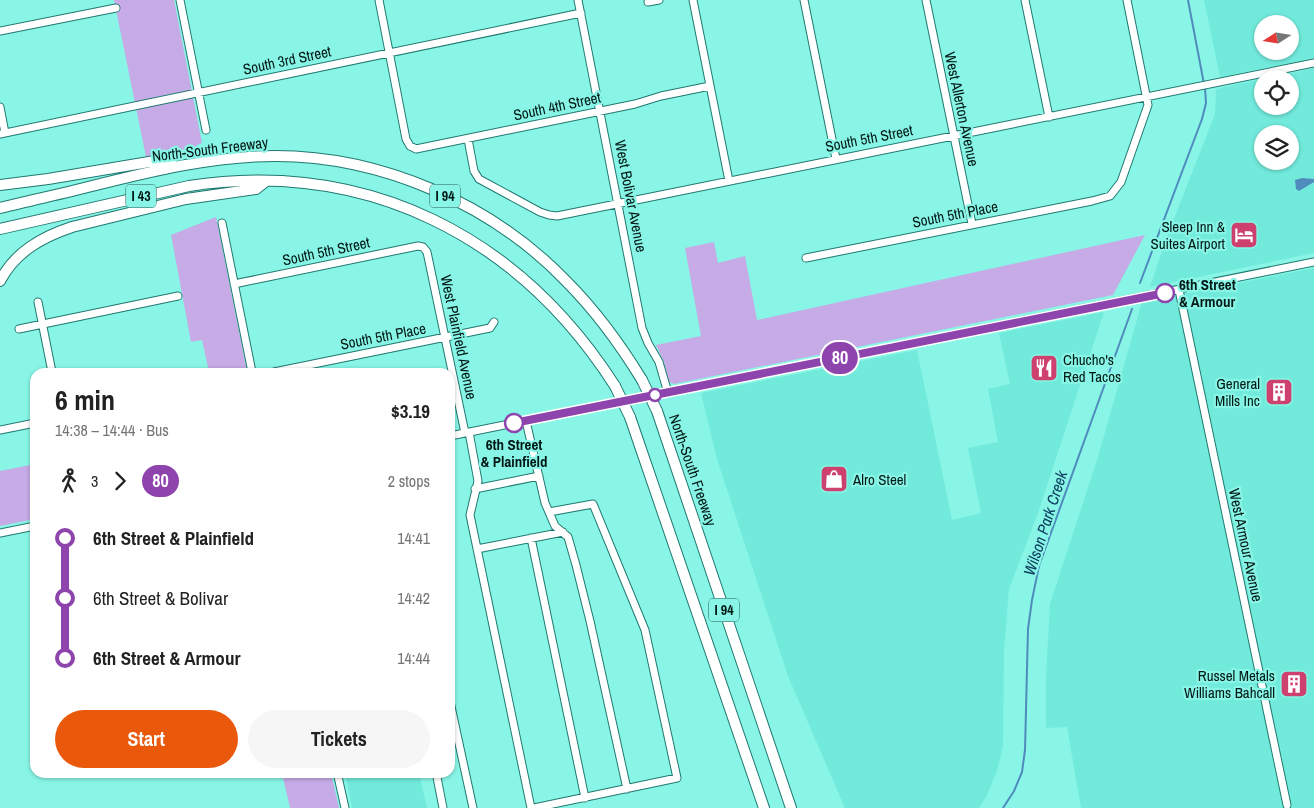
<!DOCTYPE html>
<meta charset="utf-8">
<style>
:root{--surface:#fff;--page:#f6f6f6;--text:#222;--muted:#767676;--accent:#ea580c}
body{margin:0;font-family:"Archivo Narrow",sans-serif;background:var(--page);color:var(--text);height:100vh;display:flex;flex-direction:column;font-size:19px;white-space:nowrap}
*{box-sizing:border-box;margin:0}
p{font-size:16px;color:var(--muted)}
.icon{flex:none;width:28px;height:28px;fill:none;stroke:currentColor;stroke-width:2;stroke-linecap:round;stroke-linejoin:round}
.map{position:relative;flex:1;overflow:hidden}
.details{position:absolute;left:30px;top:368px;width:425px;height:410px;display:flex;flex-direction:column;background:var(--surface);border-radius:15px;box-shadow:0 1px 4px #0004}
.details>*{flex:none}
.badge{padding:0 10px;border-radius:16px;font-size:18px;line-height:32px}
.needle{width:32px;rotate:258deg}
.fabs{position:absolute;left:1254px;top:15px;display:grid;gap:10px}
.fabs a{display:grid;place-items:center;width:45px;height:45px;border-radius:50%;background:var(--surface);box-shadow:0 1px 4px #0004;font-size:25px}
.map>.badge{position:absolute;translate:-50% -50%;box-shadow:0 0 0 2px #fff}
.legs{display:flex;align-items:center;gap:8px;height:55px;padding:0 25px;font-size:16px}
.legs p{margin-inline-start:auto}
.overview{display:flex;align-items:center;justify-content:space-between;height:85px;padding:0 25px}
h1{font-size:28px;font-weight:800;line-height:38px}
.cta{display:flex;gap:10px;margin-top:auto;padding:10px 25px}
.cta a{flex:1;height:58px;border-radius:30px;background:var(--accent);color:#fff;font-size:20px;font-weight:800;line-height:58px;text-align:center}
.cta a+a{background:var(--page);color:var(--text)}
ul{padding:0 25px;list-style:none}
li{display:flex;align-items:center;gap:18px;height:60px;font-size:19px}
li i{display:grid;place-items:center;width:8px;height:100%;margin:0 6px;background:currentColor}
li i::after{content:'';width:12px;height:12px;margin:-6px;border:4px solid;border-radius:50%;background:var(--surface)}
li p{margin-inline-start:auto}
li:first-child i{background:linear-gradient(#0000 50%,currentColor 0)}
li:last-child i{background:linear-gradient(currentColor 50%,#0000 0)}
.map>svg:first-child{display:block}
</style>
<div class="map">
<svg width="1314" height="808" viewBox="0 0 1314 808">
<rect width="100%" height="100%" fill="#88f5e6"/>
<path fill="#71eadb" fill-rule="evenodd" d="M1204,0H1314V58L1220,77ZM1262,24H1290V51H1262Z
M1314,68V253L1150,287L1168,234L1215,114L1216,89L1262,79V106H1290V79H1265ZM1262,134H1290V161H1262Z
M1314,268V808H1081L1067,727L1046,728V676L1050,604L1098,457L1142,302Z
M1104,312L1038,513L1009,589L1004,650L1003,746L997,771L986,797L979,808H845L788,676L717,459L701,393L917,350L952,520L981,513L968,448L998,442L988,389L1010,384L999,333Z
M345,773H419L427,808H352Z"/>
<path fill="#c6abe6" d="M114,0H174L202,143L197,145V147L146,157Z
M216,217L247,371L246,372H209L202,340L191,342L171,235Z
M1145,235L1113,295L674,384L669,382L664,362L656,345L701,336L685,248L714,242L718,263L745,256L757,320Z
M35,464V519L0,526V471Z
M282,773H331L339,808H290Z"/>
<path fill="#4f8cbd" d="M1302,178L1314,179V182L1299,191L1296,189L1295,180Z"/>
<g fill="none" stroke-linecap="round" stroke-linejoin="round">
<path stroke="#4f8cbd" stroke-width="2" d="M1188,0L1204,84
M1140,283L1202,119L1206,103L1205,88
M1003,808L1014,791L1022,772L1025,750L1028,629L1032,600L1039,566L1132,309"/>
<defs>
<path id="minor" d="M180,0L206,130
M379,0L406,139L410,146L416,149L635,104L661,96L710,86
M578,0L642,328L648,343L659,362L668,393
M693,0L729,181
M804,0L836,159
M926,0L972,224
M1025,0L1049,117
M648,2L659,0
M0,31L116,8
M0,107L5,133
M0,134L581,13
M468,139L474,171L479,179L540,212L549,215L557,216L1314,63
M222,223L252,372
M806,258L1092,201L1110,196L1121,182L1148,105L1127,0
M234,284L418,246L423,247L427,252L465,433
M1179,290L1287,805
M38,302L52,372
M19,329L178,296
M274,372L490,328L494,322
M526,421L545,503L555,526L568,537L576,565L590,621L627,789
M0,430L35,423
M469,432L478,481L470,515L531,808
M450,436L1314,262
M475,489L539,476
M0,533L35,526
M531,538L585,798
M477,549L563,532
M450,702L473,808
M337,772L345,808
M436,772L443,808
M534,808L677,778L645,630L593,504L549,512"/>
<path id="highway" d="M0,185L48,179L155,161L172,164
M0,208C31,200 62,194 92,186C152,171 213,156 275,156C382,156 492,204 566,281C596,311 620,344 642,380
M0,229L189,186C367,159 519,236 615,386
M0,281C15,252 42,237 72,227L186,199L256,189L266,181
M657,411L791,808
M630,417L764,808"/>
</defs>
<use href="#minor" stroke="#207970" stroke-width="9"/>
<use href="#highway" stroke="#207970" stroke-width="12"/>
<use href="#minor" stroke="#fff" stroke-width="7"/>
<use href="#highway" stroke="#fff" stroke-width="10"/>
<defs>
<path id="highway-bridge" d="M642,380L657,411
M615,386L630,417"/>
</defs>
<use href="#highway-bridge" stroke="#207970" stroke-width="12" stroke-linecap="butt"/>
<use href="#highway-bridge" stroke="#fff" stroke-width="10"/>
</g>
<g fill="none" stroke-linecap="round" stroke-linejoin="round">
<defs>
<path id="line-1" d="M514,423L1165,293"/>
</defs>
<use href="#line-1" stroke="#fff" stroke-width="11"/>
<use href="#line-1" stroke="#8e44ad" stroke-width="8"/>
</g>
<defs>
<symbol id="hotel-square" viewBox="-11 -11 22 22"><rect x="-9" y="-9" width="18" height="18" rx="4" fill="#ce416f" stroke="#88f5e6"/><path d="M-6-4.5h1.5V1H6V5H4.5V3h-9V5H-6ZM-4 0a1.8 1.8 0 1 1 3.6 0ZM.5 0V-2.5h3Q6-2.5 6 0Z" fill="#fff"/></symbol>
<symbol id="restaurant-square" viewBox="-11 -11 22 22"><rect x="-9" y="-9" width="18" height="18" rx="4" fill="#ce416f" stroke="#88f5e6"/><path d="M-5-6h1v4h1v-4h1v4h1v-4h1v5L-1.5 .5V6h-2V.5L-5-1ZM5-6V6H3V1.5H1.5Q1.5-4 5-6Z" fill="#fff"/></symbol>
<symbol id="building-square" viewBox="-11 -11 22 22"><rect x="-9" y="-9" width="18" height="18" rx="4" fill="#ce416f" stroke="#88f5e6"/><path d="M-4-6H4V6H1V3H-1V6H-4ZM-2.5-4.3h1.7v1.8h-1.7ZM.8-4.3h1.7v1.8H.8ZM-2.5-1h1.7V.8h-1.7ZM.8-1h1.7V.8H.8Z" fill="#fff"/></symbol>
<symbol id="shop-square" viewBox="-11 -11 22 22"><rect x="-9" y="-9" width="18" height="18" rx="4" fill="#ce416f" stroke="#88f5e6"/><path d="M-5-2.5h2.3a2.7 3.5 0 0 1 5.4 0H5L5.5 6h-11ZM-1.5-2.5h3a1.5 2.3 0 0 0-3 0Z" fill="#fff"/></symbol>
</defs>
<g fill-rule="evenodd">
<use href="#hotel-square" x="1228" y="219" width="32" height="32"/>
<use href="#restaurant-square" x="1028" y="352" width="32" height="32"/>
<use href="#building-square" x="1263" y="376" width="32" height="32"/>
<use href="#shop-square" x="818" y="463" width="32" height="32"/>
<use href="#building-square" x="1278" y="668" width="32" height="32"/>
</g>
<g fill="#fff" stroke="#8e44ad" stroke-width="2.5">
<circle cx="1165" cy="293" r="9"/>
<circle cx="655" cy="395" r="6"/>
<circle cx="514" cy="423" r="9"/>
</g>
<g text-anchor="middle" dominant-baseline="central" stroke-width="4.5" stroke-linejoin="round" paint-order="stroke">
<g fill="#88f5e6" stroke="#2a5a54" stroke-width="1">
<rect x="126" y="184.5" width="30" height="23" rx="4"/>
<rect x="430" y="184.5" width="30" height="23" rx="4"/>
<rect x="709" y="598.5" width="30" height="23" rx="4"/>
</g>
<g font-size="14" font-weight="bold" fill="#021815">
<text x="141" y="196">I 43</text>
<text x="445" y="196">I 94</text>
<text x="724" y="610">I 94</text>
</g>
<g font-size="15" fill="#021815" stroke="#88f5e6">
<text transform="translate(287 60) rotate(-12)">South 3rd Street</text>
<text transform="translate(557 106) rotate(-12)">South 4th Street</text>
<text transform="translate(962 109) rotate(78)">West Allerton Avenue</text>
<text transform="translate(869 138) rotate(-11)">South 5th Street</text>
<text transform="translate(210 149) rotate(-7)">North-South Freeway</text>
<text transform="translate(631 196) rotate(79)">West Bolivar Avenue</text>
<text transform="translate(955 214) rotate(-11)">South 5th Place</text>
<text transform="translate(326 251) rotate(-12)">South 5th Street</text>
<text transform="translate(383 336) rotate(-11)">South 5th Place</text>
<text transform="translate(459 337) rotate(78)">West Plainfield Avenue</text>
<text transform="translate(693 470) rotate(71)">North-South Freeway</text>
<text transform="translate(1246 545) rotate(78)">West Armour Avenue</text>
</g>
<g font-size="15" fill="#021815" stroke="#88f5e6" text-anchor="end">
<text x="1225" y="226">Sleep Inn &amp;<tspan x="1225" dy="17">Suites Airport</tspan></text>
<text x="1063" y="359" text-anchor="start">Chucho's<tspan x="1063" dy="17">Red Tacos</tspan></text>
<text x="1260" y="383">General<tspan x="1260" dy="17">Mills Inc</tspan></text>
<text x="853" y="479" text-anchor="start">Alro Steel</text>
<text x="1275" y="675">Russel Metals<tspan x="1275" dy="17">Williams Bahcall</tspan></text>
</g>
<g font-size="15" font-weight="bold" fill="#021815" stroke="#88f5e6" text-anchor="start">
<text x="1179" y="284">6th Street<tspan x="1179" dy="17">&amp; Armour</tspan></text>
<text x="514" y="444" text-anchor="middle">6th Street<tspan x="514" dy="17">&amp; Plainfield</tspan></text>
</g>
<g font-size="16" font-style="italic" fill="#0f3e60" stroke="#88f5e6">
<text transform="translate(1045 523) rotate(-72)">Wilson Park Creek</text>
</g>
</g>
</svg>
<div class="fabs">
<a><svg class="needle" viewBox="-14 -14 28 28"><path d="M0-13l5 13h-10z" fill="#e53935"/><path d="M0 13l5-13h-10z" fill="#767676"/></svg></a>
<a><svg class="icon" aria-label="locate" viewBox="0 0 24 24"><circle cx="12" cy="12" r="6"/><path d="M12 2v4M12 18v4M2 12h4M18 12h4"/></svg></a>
<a><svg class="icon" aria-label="layers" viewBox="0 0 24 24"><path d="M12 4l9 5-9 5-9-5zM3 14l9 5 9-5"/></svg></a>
</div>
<b class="badge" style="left:840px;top:358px;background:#8e44ad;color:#fff">80</b>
<section class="details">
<div class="overview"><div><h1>6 min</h1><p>14:38 – 14:44 · Bus</p></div><b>$3.19</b></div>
<div class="legs"><svg class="icon" aria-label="walk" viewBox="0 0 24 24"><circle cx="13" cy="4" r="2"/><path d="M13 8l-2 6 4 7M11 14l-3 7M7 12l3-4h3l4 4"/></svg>3<svg class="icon" aria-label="forward" viewBox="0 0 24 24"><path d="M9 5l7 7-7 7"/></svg><b class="badge" style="background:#8e44ad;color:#fff">80</b><p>2 stops</p></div>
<ul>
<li><i style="color:#8e44ad"></i><b>6th Street &amp; Plainfield</b><p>14:41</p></li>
<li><i style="color:#8e44ad"></i><span>6th Street &amp; Bolivar</span><p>14:42</p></li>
<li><i style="color:#8e44ad"></i><b>6th Street &amp; Armour</b><p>14:44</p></li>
</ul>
<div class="cta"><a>Start</a><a>Tickets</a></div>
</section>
</div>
